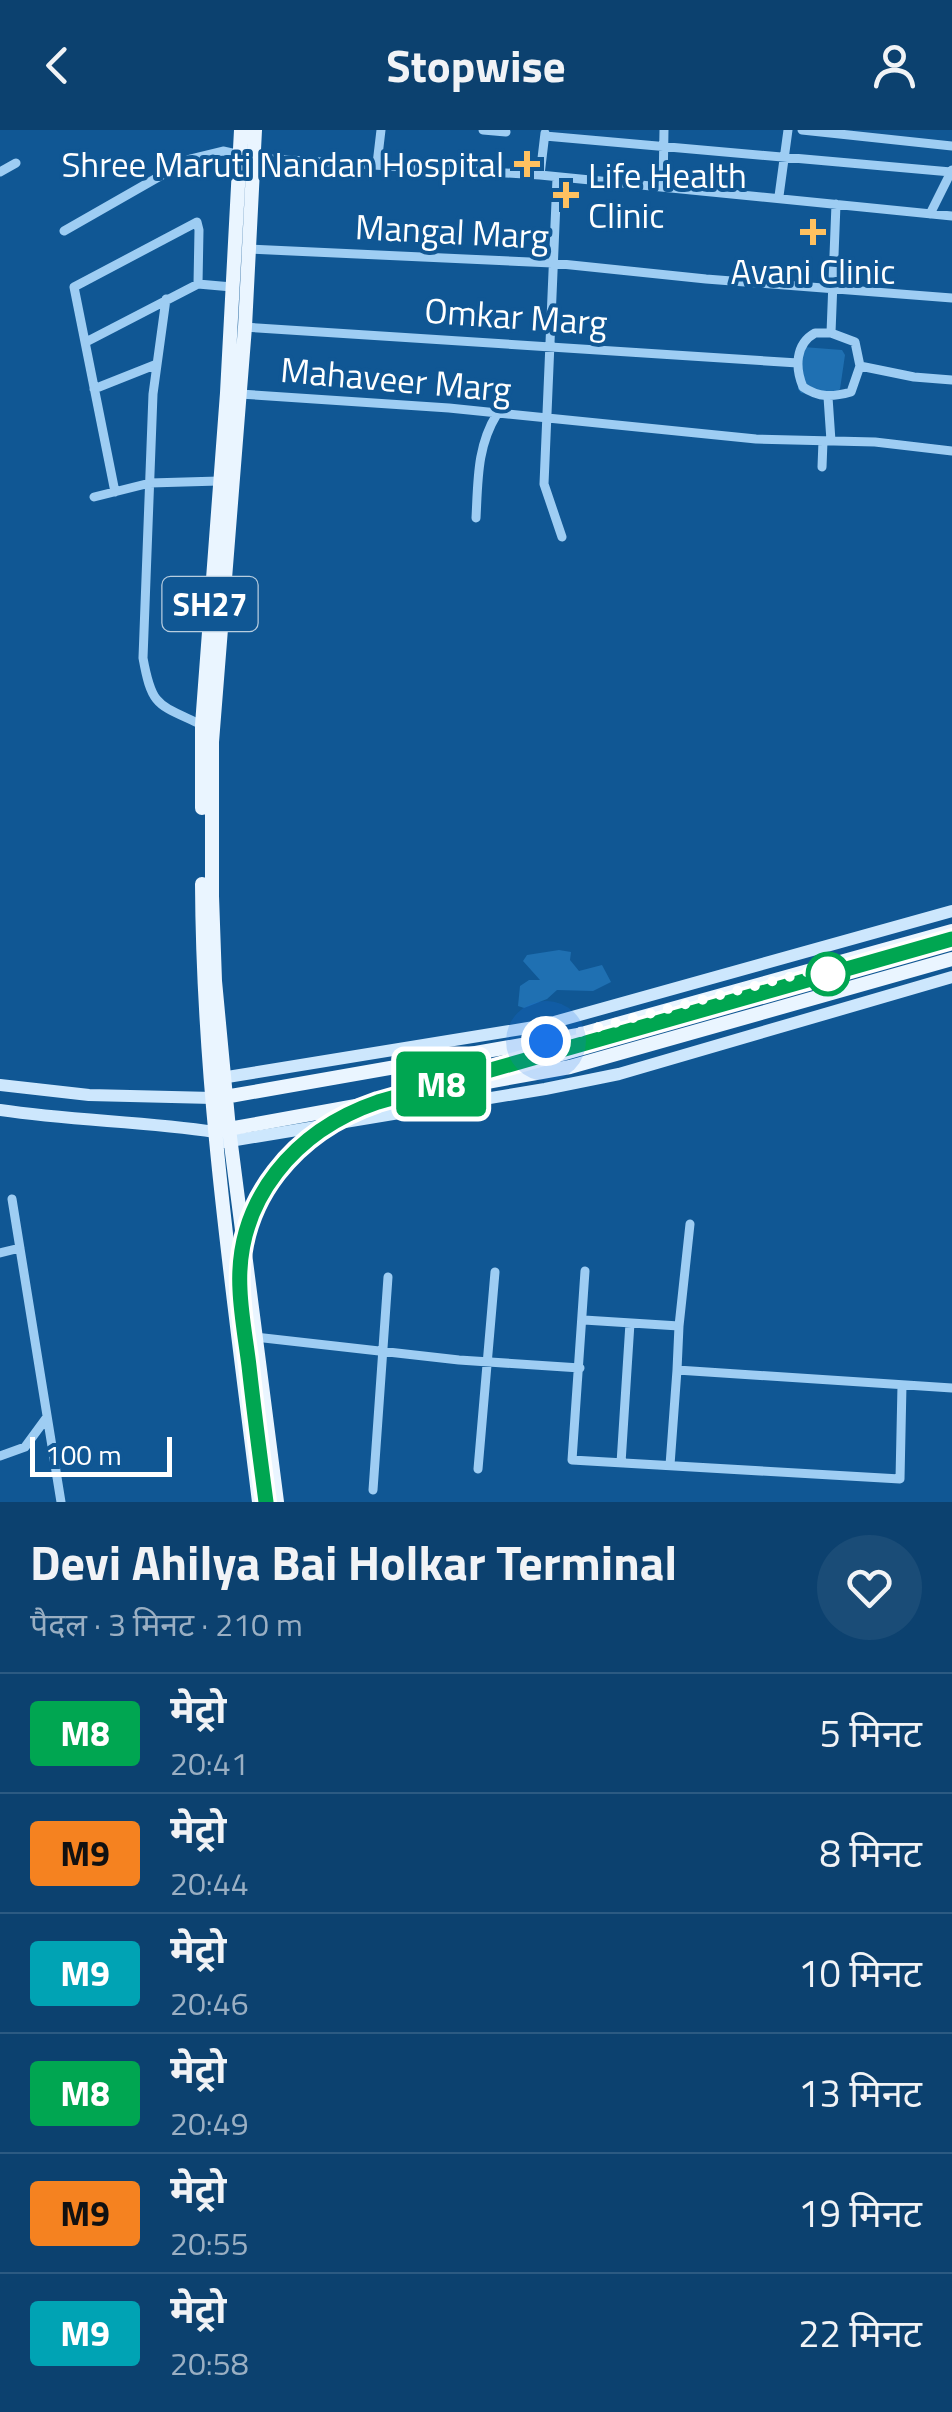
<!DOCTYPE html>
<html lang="hi">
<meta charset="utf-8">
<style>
:root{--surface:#0c416f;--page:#1a4c77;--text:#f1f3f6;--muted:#9aafc3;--line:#2c5a82}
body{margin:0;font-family:"Titillium Web","Noto Sans Devanagari",sans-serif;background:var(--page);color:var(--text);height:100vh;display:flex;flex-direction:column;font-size:38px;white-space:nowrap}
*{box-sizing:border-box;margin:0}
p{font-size:32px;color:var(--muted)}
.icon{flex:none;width:55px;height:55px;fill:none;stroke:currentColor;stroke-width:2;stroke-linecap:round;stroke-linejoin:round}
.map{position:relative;height:1372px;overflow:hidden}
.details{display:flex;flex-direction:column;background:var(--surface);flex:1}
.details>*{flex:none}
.badge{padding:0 20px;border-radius:8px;font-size:35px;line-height:65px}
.scale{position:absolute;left:30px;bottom:25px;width:142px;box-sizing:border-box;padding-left:10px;border:5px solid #fff;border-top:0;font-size:28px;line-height:35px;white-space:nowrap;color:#fff;-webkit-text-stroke:8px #105794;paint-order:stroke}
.you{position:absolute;width:50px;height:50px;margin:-25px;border:8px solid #fff;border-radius:50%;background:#1a73e8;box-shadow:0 0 0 15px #1a73e833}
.map>.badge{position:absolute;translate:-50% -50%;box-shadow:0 0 0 5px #fff}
.round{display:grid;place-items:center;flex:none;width:105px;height:105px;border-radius:52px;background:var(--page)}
.head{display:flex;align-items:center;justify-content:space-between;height:170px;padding:0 30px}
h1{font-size:48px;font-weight:700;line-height:75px}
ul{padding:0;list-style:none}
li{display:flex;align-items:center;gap:30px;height:120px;padding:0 30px;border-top:2px solid var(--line)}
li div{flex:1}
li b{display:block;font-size:38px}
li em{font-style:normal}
li .badge{min-width:110px;font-weight:700;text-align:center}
header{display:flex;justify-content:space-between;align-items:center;height:130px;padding:0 30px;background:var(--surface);font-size:45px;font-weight:700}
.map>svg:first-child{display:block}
</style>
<header><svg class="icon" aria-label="back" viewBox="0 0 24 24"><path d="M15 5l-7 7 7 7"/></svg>Stopwise<svg class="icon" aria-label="person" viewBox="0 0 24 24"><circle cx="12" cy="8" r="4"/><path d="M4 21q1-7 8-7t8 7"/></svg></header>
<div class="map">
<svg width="952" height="1372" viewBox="0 0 952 1372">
<rect width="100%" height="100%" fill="#105794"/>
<path fill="#1f70b2" d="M803,217L842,220L845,225L840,259L833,267L801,263L798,259V221Z
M559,820L571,822L570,830L579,841L602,835L611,852L593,861L557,860L547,869L524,878L518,876L520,856L529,850H540L523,831L527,825Z"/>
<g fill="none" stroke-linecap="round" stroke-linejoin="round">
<path stroke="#9ecdf3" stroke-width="9" d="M483,0L506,2
M802,0L952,16
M545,6L951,42
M377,34L381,0
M0,42L16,33
M540,45L545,3
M557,48L544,354L562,407
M663,57L664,0
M779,66L788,0
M930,84L952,40
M64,101L190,29L223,21L256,28L540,45L952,86
M248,119L552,133L706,149L952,168
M166,169L153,264L143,528C152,578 158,574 202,595
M243,197L798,233
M815,203H831L855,212L860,236L851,262C833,267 819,268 803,257C795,238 795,214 815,203Z
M831,203L836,74
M86,212L198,154L232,157
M860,236L914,247L952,250
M94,259L157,234
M240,264L449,278L756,309L875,312L952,321
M828,267L831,311
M822,337L823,311
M115,362L74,157L197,92L199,100L198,154
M94,367L150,353L219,351
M476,388C478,350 477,316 497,284
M12,1069L61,1372
M0,1123L20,1118
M585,1141L572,1330L900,1349L902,1255
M584,1190L679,1196L677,1240L952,1258
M679,1196L690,1094
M255,1207L459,1230L580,1238
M0,1326L25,1317L47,1287
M621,1333L630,1193
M670,1335L677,1240
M478,1339L495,1142
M373,1360L388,1147"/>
<path stroke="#cde7fd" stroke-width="12" d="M215,949L540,896L952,781
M0,955L89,965L213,968
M0,980C72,991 143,991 215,1002
M224,1012L545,959L619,944L952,847"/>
<path stroke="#eaf5ff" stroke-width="14" d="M255,0L245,197L212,612V766L215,851L229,999L277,1372
M202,678V595L227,263L241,0
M202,754C203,962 234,1167 259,1372
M219,968L578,905L952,801
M223,1000L570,937L952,829"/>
<path stroke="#fff" stroke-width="2.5" stroke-dasharray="18 8" stroke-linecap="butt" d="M926,816L952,809
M266,1372C260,1326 254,1281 249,1235C246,1210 241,1184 240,1159C236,1076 283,1018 351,981L729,872"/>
</g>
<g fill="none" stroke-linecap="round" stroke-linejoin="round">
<defs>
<path id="line" d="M266,1372C260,1327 254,1281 249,1236C246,1211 241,1185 240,1160C235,1069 296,1000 378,972L952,809"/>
</defs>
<use href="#line" stroke="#fff" stroke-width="22"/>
<use href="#line" stroke="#00a651" stroke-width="15"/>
<path stroke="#fff" stroke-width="10" stroke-dasharray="0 18" d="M546,911L815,840L828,844"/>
</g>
<g fill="#ffc160" stroke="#105794" stroke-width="4">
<path d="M522 19h10v10h10v10h-10v10h-10v-10h-10v-10h10z"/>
<path d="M561 50h10v10h10v10h-10v10h-10v-10h-10v-10h10z"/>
<path d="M808 87h10v10h10v10h-10v10h-10v-10h-10v-10h10z"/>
</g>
<circle fill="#fff" stroke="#00a651" stroke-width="5" cx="828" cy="844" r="20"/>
<g text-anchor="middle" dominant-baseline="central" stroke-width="8" stroke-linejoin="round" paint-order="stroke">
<rect fill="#105794" stroke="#b7cddf" stroke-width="2.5" x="162.5" y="447" width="95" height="54" rx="8"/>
<g font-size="32" font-weight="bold" fill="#fff">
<text x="210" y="474">SH27</text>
</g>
<g font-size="35" fill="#fff" stroke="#105794" text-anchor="end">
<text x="504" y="34">Shree Maruti Nandan Hospital</text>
<text x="588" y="45" text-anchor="start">Life Health<tspan x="588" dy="40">Clinic</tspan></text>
<text x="813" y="141" text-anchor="middle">Avani Clinic</text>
</g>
<g font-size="35" fill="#fff" stroke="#105794">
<text transform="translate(452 101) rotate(3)">Mangal Marg</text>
<text transform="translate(516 186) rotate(4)">Omkar Marg</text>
<text transform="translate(396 249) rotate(5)">Mahaveer Marg</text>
</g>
</g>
</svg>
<div class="scale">100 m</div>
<div class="you" style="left:546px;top:911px"></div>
<b class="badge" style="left:441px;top:954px;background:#00a651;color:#fff">M8</b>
</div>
<section class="details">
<div class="head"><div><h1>Devi Ahilya Bai Holkar Terminal</h1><p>पैदल · 3 मिनट · 210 m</p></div><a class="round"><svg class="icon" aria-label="heart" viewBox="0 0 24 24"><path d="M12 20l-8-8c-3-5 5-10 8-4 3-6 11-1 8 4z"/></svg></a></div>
<ul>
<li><span class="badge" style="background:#00a651;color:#fff">M8</span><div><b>मेट्रो</b><p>20:41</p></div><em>5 मिनट</em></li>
<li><span class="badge" style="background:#f58220;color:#111">M9</span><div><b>मेट्रो</b><p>20:44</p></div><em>8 मिनट</em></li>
<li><span class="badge" style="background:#00a3b4;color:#fff">M9</span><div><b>मेट्रो</b><p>20:46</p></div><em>10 मिनट</em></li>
<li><span class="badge" style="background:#00a651;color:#fff">M8</span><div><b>मेट्रो</b><p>20:49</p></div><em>13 मिनट</em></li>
<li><span class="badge" style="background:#f58220;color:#111">M9</span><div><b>मेट्रो</b><p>20:55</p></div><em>19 मिनट</em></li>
<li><span class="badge" style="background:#00a3b4;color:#fff">M9</span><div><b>मेट्रो</b><p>20:58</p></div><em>22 मिनट</em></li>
</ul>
</section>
